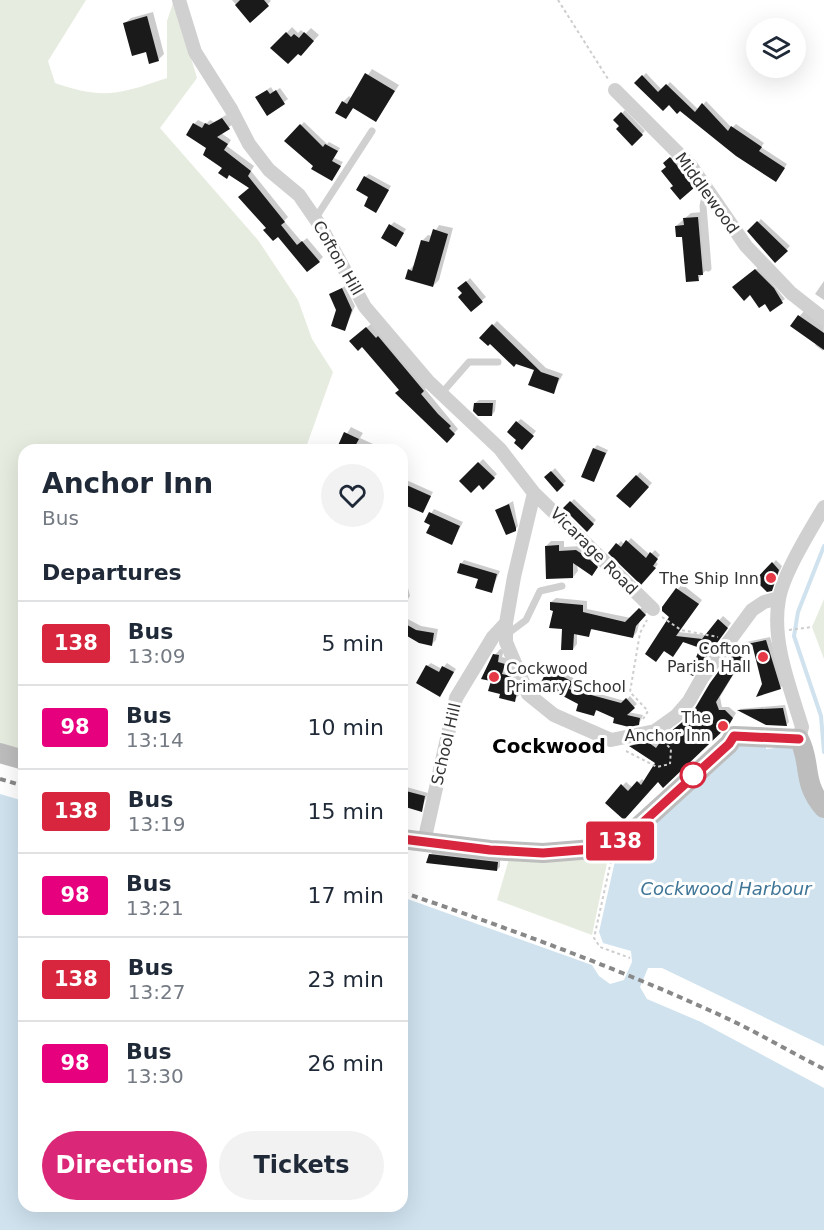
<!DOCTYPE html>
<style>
:root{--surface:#fff;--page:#f2f2f3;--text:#1f2937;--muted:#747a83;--line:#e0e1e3;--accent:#db2777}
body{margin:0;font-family:"DejaVu Sans",sans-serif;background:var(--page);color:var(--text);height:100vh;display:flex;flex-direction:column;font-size:22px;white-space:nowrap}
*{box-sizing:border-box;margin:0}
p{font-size:20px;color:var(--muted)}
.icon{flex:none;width:33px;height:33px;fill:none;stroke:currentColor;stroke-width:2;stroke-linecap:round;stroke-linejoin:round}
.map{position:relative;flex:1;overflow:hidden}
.details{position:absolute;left:18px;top:444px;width:390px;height:768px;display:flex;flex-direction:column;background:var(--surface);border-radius:18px;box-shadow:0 6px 24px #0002}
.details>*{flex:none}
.badge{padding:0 12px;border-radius:4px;font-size:21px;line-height:39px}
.fabs{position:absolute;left:746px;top:18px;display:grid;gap:12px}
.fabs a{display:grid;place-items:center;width:60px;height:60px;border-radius:50%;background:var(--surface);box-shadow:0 6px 24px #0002;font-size:30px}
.map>.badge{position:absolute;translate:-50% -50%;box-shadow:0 0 0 3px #fff}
h2{padding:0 24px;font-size:22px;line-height:54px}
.round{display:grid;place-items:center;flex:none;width:63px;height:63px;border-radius:32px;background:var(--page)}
.head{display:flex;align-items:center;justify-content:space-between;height:102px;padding:0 24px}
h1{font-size:28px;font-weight:700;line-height:45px}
.primary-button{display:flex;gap:12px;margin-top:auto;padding:12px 24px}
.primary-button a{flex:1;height:69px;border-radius:36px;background:var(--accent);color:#fff;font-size:24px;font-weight:700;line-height:69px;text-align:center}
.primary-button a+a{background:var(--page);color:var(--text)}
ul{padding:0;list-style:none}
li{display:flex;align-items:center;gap:18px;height:84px;padding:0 24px;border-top:2px solid var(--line)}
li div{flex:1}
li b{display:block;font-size:22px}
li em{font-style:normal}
li .badge{min-width:66px;font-weight:700;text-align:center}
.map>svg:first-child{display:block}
</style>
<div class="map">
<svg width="824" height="1230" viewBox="0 0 824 1230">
<rect width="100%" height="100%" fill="#fff"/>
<path fill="#e6ecdf" d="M0,0H86L48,61L55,83C103,100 120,94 167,78V21L174,0L197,78L160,128L258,240L298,300L312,339L333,372L305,450H24V751L0,744Z
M824,599V659L812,627Z
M610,849L592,935L497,900L509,859Z"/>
<path fill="#cfe2ee" d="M766,741V749L791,746L824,813V1046L662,968H648L640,987L647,999L701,1022L824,1088V1230H0V794L24,801V1206H402V897L592,965L599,976L610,984L624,980L632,962L631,951L603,943L599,932L617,852L738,742Z"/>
<path fill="#0003" d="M232,0H270L271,1L250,21Z
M153,12L164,54L158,60L125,23L131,18Z
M292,27L298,33L301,30L305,34L311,28L319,35L301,54L273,48Z
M372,69L399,85L376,120L354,107L345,118L343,102L349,96L352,99Z
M646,73L662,90L670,82L699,110L706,101L732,128L736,124L764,143L761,147L787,164L779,176L680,109L636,83Z
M271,87L274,92L280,88L288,99L268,114L261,94Z
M625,110L645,131L632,144L616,120Z
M226,115L233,124L221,133L231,140L227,146L254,166L251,171L288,217L284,221L302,242L307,238L323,257L319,261L268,227L251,187L224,167L208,148L194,124L198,120L206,124L210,120L214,122Z
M304,122L327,144L329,142L340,148L334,158L343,162L332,179L286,141Z
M674,155L697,183L694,186L675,185L665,163Z
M369,174L391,186L376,211L365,177Z
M703,212L708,268L698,279L683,235L676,226L691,213Z
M761,219L790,246L775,261L749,231Z
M394,222L406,229L396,245L391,225Z
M439,225L453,228L439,280L433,286L409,270L414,265L422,241L428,235L432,236Z
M759,267L785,299L771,309L766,302L737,285Z
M470,278L486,297L471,310L463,285Z
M824,281V300L815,294Z
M345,286L355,306L345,329L331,295Z
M804,311L824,324L823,351L815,345L817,343L792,325Z
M497,321L546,368L563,374L553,392L536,369L481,338Z
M371,324L428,386L425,389L458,429L447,441L355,337Z
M479,400H496L495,411L492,415L475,403Z
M521,419L536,431L525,444L518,439L517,422Z
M351,427L363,433L360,438L386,450H337Z
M597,445L608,450L594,480V449Z
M483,459L497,474L483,488L479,483L461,481Z
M555,468L566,481L557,490L546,477Z
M640,472L652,483L630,506L619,496Z
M404,479L433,492L423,511L402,502Z
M574,499L596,520L587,530L565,508Z
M513,501L518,526L515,530L496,511Z
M434,509L463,522L452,543L426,521Z
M631,538L650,555L655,550L660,555L655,561L658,564L641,583L610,553L621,541L625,545Z
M551,541H564V547L581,546L601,562L592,574L577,564L578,571L573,577L546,546Z
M464,560L500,571L491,591L461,564Z
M776,560L782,566L771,589L757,580Z
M682,584L702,600L678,632L706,635L723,616L731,623L697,670L702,647L684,641L677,651L665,650L656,660L671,617L663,608Z
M402,585L408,588L410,596L402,608Z
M556,598L587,601V609L631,618L644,605L649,610L640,620L637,632L633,637L593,628L588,635L577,633V644L573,649L551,602Z
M402,616L421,626L438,629L436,640L432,644L402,631Z
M770,637L784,684L780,688L764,684L753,642L720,697L722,707H729L736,713L732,720L663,786L658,780L607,802L626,782L633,788L642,779L645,782L657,763L631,745L653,739L661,744L671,732L694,714L742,643Z
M500,649L504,650L502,657L509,659L507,669L516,671V684L522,686L520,694L514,700L501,697L495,655Z
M431,663L442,669L447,663L456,669L440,695L427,666Z
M552,666L575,679L571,686L625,701L630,696L637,704L628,712L643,715L641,720L638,724L598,709L594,714L579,703L542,683Z
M785,705L789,722L786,725L767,724L739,709Z
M402,773L407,774L403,786L428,793L421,810L402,799Z
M433,852L500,860V867L497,870L430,855Z"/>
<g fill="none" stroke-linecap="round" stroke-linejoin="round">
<path stroke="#cfe2ee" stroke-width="4" d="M824,546L798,612L794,636L821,716L824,752"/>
</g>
<path fill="#1a1a1a" d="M240,0H264L269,6L250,23L235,5Z
M147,16L159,61L149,64L146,52L132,56L123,23Z
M286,32L291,37L294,34L299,38L304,32L314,41L301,56L298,54L288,64L270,48Z
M365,73L395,91L376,122L353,108L346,119L335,113L342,101L347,104Z
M642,75L658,92L666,84L695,112L702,103L728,131L731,126L762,147L759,151L785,168L776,182L736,156L680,111L677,114L669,105L663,111L634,83Z
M267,90L270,94L276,90L285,104L267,116L255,97Z
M621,112L643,135L632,146L616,129L619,126L613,120Z
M222,118L230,129L217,137L228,144L224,150L251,171L248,176L285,222L281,225L297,245L302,241L320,262L307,272L278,237L273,241L263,230L266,228L238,197L249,188L229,175L227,179L218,173L222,168L203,155L206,148L186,135L193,123L202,128L205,123L209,125Z
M300,124L323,147L325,144L338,151L332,161L341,166L332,181L311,169L313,166L284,141Z
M670,157L695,187L680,200L670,188L673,186L661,171L666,167L663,163Z
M364,176L389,190L376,213L364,206L368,197L356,190Z
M698,217L703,275H698L699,281L686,282L682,237H676L675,226L684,225L683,218Z
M757,221L788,251L775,263L747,231Z
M389,224L404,233L396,247L381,238Z
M433,229L448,234L433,287L405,279L408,269L412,271L421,240L429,242Z
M755,269L774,288L783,303L770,312L765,304L759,308L750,295L744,301L732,287Z
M466,281L483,302L471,312L458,297L462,293L457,288Z
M342,288L352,310L345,331L331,326L336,310L329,294Z
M798,315L824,333V350L790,326Z
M492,324L541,372L559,378L554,394L528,385L534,370L516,364L514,367L490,344L488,346L479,338Z
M366,327L376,338L378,336L424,391L421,394L438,414L451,426L449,428L455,434L447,443L395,393L399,390L362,347L358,351L349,341Z
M474,403H493L492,416H478L473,411Z
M516,421L534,436L522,450L514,443L516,440L507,432Z
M344,432L359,439L353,450H336Z
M593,448L606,453L594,482L581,477Z
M478,462L495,478L483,490L479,485L471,493L459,481Z
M551,471L564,485L557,492L544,477Z
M636,475L649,487L630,508L616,496Z
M402,483L431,496L423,513L402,504Z
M570,501L594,524L587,532L563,508Z
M509,504L516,528V531L506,535L495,510Z
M429,512L460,526L452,545L426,533L430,525L424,522Z
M626,540L646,558L650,552L658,559L653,566L656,568L641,585L608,553L616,543L621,547Z
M559,545V551L576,550L588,558L598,567L592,576L573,563V578L546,579L545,546Z
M772,562L779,570L772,591L767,592L755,580Z
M460,563L497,574L492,593L475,588L478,579L457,573Z
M676,588L699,604L676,636L702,639L718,619L728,628L693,676L689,674L700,648L683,642L673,657L664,651L656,662L645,654L669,617L662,611V607Z
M550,602L583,605V612L625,622L639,608L646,615L636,626L633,638L591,629L589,637L574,634L573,650H561L562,629L549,628L553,611L550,610Z
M402,622L416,630L434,633L432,646L419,643L402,633Z
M766,640L781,689L756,697L762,684L752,644L716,702L719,710H725L733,718L729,725L663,788L658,782L624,820L605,803L621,784L628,791L637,781L641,785L655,763L629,746L648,742L656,748L663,738L670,737L665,736L691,715L710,683L737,646Z
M493,654L499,655L498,662L505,664L502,674L511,676V690L517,692L515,702L499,698L500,694L488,691L491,681L481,679Z
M426,665L439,672L442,666L454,672L440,697L416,683Z
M548,669L573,682L569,689L621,703L626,698L635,708L627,715L640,718L639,725L629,727L613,723L614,718L596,710L594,716L576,711L578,704L540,684Z
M783,708L787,726L766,725L737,710Z
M402,790L425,796L422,812L402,806Z
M429,854L498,862L497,871L426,863Z"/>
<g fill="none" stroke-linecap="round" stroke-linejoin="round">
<path stroke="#cdcdcd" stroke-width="2" stroke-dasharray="3 3" stroke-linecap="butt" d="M558,0L608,79
M662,617L681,630L718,637
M789,630L812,627
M643,719L648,711L630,692L640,633L647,620
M663,741L671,749L670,764
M626,751L657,767L670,764
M611,861L594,938L600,947L630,958"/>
<path stroke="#d0d0d0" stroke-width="7" d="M706,192L703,206L708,268
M315,219L372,131
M441,394L469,362H498
M506,635L526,620L540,591L562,586"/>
<path stroke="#d0d0d0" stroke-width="14" d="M179,0L195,52L231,109L249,144L269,170L299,195L321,227L365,307L428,381L500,449L534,493L653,609
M615,90L691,166L746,246L791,293L824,319
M534,493L514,577L506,623V642L528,694L554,715L611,740L655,731L676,716L689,701L702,678L752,610L764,602L779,598
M799,739L802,727C790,687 771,641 779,599C783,574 811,529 824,507
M424,842L456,698L493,637L506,623"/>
<path stroke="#bdbdbd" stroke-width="20" d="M0,753L24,760
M402,839L490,850L543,853L605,848L628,836L729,744L734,736L799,739C812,763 801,782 824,808"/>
<path stroke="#888" stroke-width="4" stroke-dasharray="6 4.5" stroke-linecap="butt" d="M0,779L24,786
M402,892C510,929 618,968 722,1016C757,1032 790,1052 824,1069"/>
</g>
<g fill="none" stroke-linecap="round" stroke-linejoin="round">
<defs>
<path id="line" d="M402,839L490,850L543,853L605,848L628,836L729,744L734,736L799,739"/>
</defs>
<use href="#line" stroke="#fff" stroke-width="14"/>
<use href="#line" stroke="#d7263d" stroke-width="9"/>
</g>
<g fill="#e63946" stroke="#fff" stroke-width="2">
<circle cx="771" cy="578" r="6"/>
<circle cx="763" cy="657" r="6"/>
<circle cx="494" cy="677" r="6"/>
<circle cx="723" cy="726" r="6"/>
</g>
<circle fill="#fff" stroke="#d7263d" stroke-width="3" cx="693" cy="775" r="12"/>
<g text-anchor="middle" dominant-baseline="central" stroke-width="6" stroke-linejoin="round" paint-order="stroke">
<g font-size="16" fill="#333" stroke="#fff">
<text transform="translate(707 193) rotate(54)">Middlewood</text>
<text transform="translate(338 258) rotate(60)">Cofton Hill</text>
<text transform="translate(594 551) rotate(45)">Vicarage Road</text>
<text transform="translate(446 744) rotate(-77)">School Hill</text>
</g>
<g font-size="16" fill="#333" stroke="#fff" text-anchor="end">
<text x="759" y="578">The Ship Inn</text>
<text x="751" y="648">Cofton<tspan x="751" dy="18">Parish Hall</tspan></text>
<text x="506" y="668" text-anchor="start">Cockwood<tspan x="506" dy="18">Primary School</tspan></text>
<text x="711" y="717">The<tspan x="711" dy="18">Anchor Inn</tspan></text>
</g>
<g font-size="18" font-style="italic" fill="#3f7597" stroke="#fff">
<text x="726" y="888">Cockwood Harbour</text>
</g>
<g font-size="20" font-weight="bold" fill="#000" stroke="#fff">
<text x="549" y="746">Cockwood</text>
</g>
</g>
</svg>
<div class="fabs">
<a><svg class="icon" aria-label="layers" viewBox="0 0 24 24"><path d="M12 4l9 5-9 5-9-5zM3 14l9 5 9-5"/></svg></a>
</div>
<b class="badge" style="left:620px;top:841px;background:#d7263d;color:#fff">138</b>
<section class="details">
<div class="head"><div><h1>Anchor Inn</h1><p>Bus</p></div><a class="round"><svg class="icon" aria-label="heart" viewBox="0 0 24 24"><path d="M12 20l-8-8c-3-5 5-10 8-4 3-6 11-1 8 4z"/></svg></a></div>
<h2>Departures</h2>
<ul>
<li><span class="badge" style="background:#d7263d;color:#fff">138</span><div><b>Bus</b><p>13:09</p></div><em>5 min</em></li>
<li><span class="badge" style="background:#e6007e;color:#fff">98</span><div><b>Bus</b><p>13:14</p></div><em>10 min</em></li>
<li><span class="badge" style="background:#d7263d;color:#fff">138</span><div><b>Bus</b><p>13:19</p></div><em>15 min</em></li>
<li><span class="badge" style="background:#e6007e;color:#fff">98</span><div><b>Bus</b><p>13:21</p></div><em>17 min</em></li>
<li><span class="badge" style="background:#d7263d;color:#fff">138</span><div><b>Bus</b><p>13:27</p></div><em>23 min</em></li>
<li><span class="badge" style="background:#e6007e;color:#fff">98</span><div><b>Bus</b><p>13:30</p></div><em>26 min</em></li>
</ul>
<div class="primary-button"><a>Directions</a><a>Tickets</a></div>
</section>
</div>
